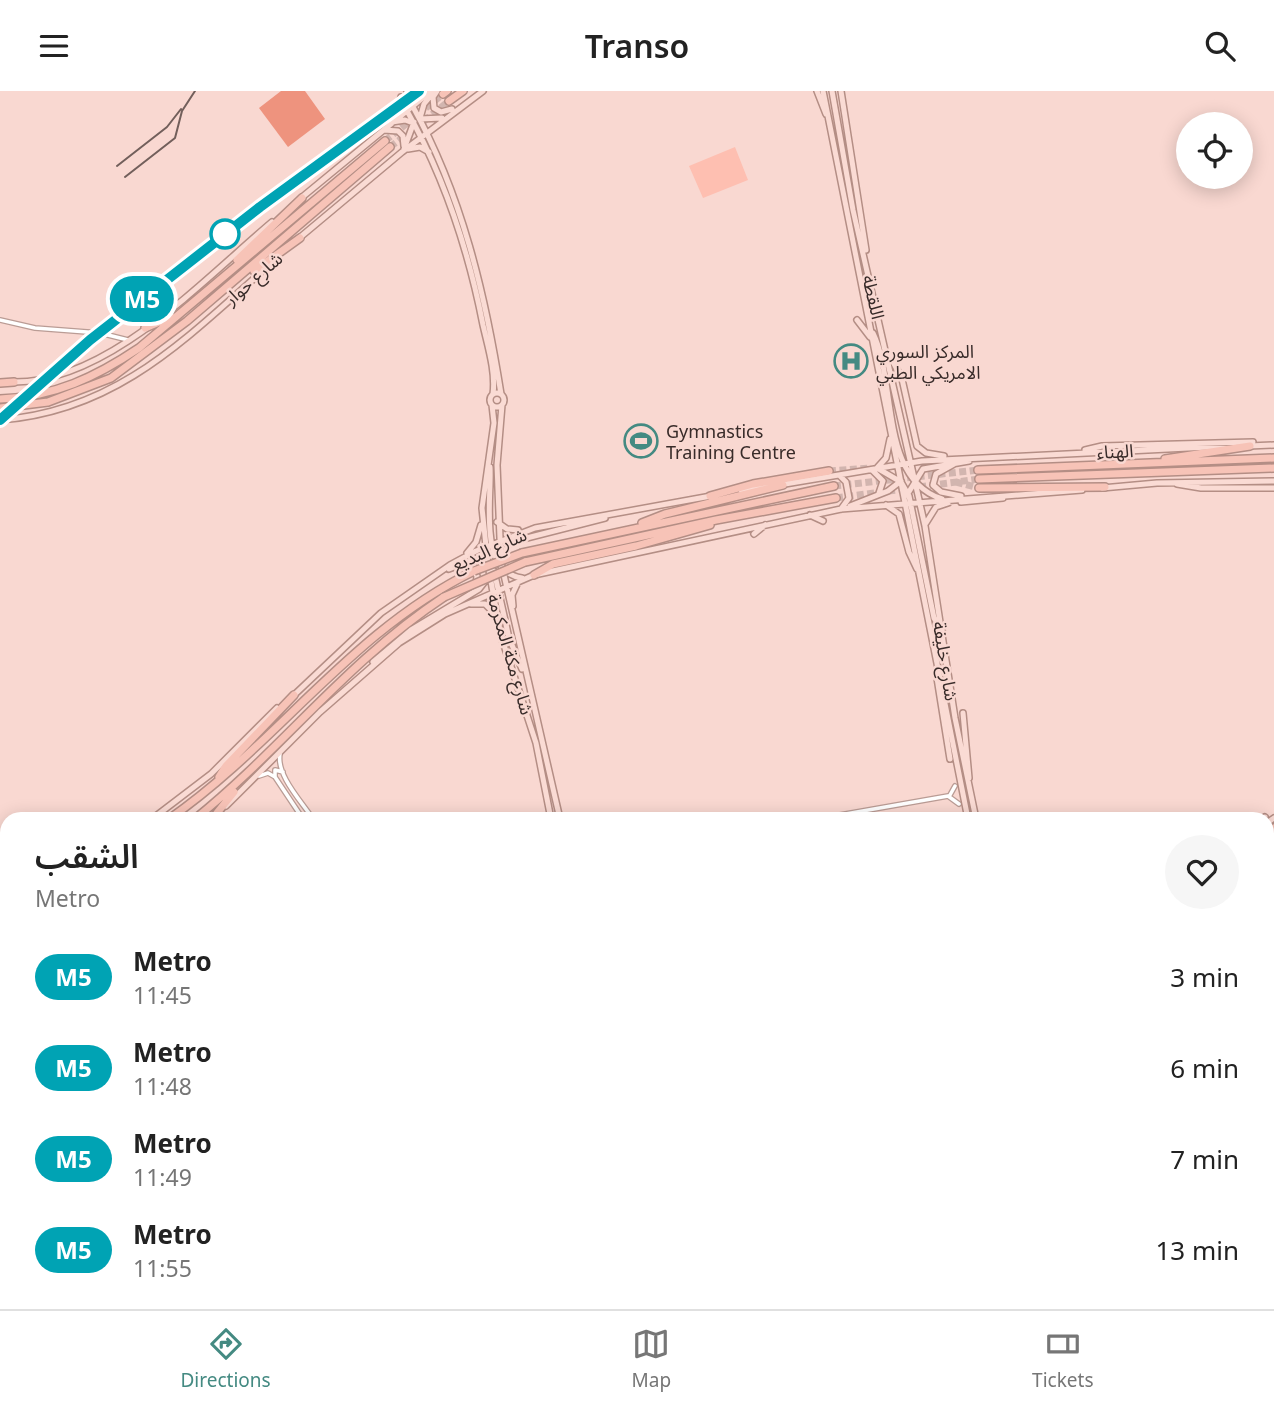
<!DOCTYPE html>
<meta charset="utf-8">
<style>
:root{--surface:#fff;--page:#f6f6f6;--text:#222;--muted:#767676;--line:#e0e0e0;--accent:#448a82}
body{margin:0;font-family:"Noto Sans","Noto Sans Arabic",sans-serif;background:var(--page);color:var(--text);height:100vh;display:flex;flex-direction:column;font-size:26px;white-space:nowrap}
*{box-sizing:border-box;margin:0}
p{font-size:23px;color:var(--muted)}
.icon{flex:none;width:38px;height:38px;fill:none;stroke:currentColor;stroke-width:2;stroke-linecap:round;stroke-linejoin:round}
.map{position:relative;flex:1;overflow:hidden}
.details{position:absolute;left:0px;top:721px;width:1274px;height:497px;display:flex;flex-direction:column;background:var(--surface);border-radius:21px 21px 0 0;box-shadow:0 4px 18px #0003}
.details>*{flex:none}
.badge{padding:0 14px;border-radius:23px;font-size:24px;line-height:46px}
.fabs{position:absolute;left:1176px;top:21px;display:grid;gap:14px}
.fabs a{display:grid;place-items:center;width:77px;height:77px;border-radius:50%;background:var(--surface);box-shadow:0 4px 18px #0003;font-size:35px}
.map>.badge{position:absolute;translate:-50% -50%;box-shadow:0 0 0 4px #fff}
.round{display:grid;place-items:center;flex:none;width:74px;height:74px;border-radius:37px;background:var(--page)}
.overview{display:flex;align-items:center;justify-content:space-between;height:119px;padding:0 35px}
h1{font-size:33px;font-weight:600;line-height:52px}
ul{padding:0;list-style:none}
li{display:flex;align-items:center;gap:21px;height:91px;padding:0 35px}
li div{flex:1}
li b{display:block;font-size:26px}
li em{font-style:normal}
li .badge{min-width:77px;font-weight:700;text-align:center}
header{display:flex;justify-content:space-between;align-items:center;height:91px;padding:0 35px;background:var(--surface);font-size:32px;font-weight:600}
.tab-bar{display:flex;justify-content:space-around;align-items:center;height:98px;border-top:2px solid var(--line);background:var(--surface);font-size:19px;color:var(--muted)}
.tab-bar a{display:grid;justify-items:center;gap:4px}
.tab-bar .active{color:var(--accent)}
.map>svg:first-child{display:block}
</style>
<header><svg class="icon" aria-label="menu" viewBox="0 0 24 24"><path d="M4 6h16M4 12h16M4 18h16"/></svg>Transo<svg class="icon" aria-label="search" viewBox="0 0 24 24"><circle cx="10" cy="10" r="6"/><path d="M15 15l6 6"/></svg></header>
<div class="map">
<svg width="1274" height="1218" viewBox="0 0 1274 1218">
<rect width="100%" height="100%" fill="#f9d8d1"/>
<path fill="#f4ccc2" d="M860,258L864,278L843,282L839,262Z"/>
<path fill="#febfb1" d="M735,56L748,89L703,107L689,75Z"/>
<path fill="#ee937e" d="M281,0H305L325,28L288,56L259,17Z"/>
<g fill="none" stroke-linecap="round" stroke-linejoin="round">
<path stroke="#d2b5af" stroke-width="7" stroke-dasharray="7 3.5" stroke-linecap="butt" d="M424,30L449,10
M385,50L443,3
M390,56L406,44
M829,380L871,377
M956,391L979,397
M834,395L978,379
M836,407L979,388"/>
<defs>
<path id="minor" d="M0,229L35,237L100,242L128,249
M280,663C276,684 302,711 313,728
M259,685L268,682L275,686L303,728
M275,686V679L283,681
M950,704L955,695
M817,728L948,705L959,713
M1267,1017L1274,1014
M1267,1022L1274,1019
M1165,1211L1167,1218
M467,1218L473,1211L480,1218"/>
<path id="major" d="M407,0L416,4L425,1
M437,0L433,6L434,17L441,21L452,18
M817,0L826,23
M823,0L968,728
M832,0L853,119L925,435L955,627L976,728
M841,0L866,159
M412,14C462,104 485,202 501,303
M406,18C445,87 468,157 483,234C488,256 496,281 493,303
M396,27L401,6
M420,27L424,13L433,2
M420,28L442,27
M392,31L405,29L413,32
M384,39L398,40L403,45L404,55
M404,58L414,31
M408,58L420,56L429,61
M301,107L431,0
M298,148L402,61L483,0
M857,229L870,246
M873,242C897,291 879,388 942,408
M889,263L902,288L917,355L926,362L944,365
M12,291C107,293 203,189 272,131
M490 309a7 7 0 1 1 14 0a7 7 0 1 1-14 0Z
M492,314L494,332L482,417L488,474L501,545L536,652L551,728
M502,314L497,374L501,471L560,728
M0,329C120,320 189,244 275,169
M890,348L886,367L877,377L901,391L909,405L934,527L942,539
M1249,355L1274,354
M1085,359L1102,355L1253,351
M954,373L936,383L933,394L941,401L961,405
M490,376C492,408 477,480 522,487
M872,379L883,390L879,402
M840,385L846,391L849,407L841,418
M1177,393L1201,397H1274
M779,394L922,370L1229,355
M1102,397L1157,392L1274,390
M741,399L766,395
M907,404L923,378L969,370
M961,411L1003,407
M886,414L899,423L909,461L917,478
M850,415L888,400L901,390
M810,424L823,430
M497,431L507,438L518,439
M926,432L936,416L948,412
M754,443L765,434
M467,462L476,451L481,434
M502,467L508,454L515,450L605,427
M460,471L480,470L494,480L509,547L522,578
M449,478L462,473L472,476L477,485L476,493
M471,513H485L495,523
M513,515L512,504L518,491
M373,571L411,539L479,498L486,489
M937,587L950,668
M293,605L381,522L450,474L476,460L535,437L711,405
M963,622L969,687
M226,715L320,621L399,552L445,523L534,484L841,418L1082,399
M152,728L211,683L277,617
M209,728L218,721
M1264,728L1265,726
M1267,732L1274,727
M1267,763L1274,758
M0,787L7,786
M0,820L7,819
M290,1211L294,1218
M669,1211L671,1218
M674,1211L676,1218
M1170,1211L1173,1218
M1186,1211L1189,1218
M253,1215L269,1213L279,1218
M166,1218L185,1211
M283,1218L284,1211"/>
<path id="highway" d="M443,3L447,0
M449,10L463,0
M237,169L302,107
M254,180L300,147
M145,237L171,226
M0,292L14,291
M0,308C54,306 96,286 139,257L385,50
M0,317L48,311L111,287L187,230L390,56
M1165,368L1250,355
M978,379L1274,367
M979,388L1274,377
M979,397L1105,396
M710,405L753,393L829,380
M642,432L665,423L783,394
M522,462L834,395
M525,471L716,429L836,407
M534,484L553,473L636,455L710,434
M219,686L226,675L294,604
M217,722L234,701
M169,728C278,652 351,540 474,480
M195,728C283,657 346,571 444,506
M1267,742L1274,737
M1267,755L1274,750
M0,793L7,791
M0,798L7,796
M0,810L7,809
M191,1218L210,1211
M219,1218L238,1211"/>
</defs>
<use href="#minor" stroke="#ba9c95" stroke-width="6"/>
<use href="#major" stroke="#b48e85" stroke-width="8"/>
<use href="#highway" stroke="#b48e85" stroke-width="10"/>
<use href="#minor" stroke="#fff" stroke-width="3.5"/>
<use href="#major" stroke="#fadbd4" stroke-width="5"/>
<use href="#highway" stroke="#f7c3b7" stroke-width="7"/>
<path stroke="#725f5b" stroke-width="2" d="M117,75L167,36L181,18
M125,86L175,47L182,20L195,0"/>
<defs>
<path id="highway-bridge" d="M474,480L522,462
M444,506L525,471"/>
</defs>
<use href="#highway-bridge" stroke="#b48e85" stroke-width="10" stroke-linecap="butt"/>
<use href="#highway-bridge" stroke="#f7c3b7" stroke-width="7"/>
</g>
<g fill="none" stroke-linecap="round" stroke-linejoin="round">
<defs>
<path id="line" d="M0,329L90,249L260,116L419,0"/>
</defs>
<use href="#line" stroke="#fff" stroke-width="16"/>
<use href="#line" stroke="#00a3b4" stroke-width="10"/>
</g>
<defs>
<symbol id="hospital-ring" viewBox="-11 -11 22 22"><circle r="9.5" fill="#f9d8d1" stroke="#448a82" stroke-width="1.5"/><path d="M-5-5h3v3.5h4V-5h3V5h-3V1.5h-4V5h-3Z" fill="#448a82"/></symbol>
<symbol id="stadium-ring" viewBox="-11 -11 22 22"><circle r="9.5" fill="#f9d8d1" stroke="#448a82" stroke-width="1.5"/><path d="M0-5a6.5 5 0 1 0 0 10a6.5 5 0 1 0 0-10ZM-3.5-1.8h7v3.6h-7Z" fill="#448a82"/></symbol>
</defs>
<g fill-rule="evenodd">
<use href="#hospital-ring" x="832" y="251" width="38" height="38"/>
<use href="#stadium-ring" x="622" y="331" width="38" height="38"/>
</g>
<circle fill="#fff" stroke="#00a3b4" stroke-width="3.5" cx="225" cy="143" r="14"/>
<g text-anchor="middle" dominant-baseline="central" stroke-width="5" stroke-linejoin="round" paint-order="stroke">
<g font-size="18" fill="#382b29" stroke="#f9d8d1">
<text transform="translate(253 187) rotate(-41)">شارع حوار</text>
<text transform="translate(874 206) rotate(77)">اللقطة</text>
<text transform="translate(1115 360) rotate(-3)">الهناء</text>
<text transform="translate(489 458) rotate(-24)">شارع البديع</text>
<text transform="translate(511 563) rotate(74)">شارع مكة المكرمة</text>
<text transform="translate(946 570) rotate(81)">شارع خليفة</text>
</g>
<g font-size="18" fill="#382b29" stroke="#f9d8d1" text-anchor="start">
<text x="876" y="260">المركز السوري<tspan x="876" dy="21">الامريكي الطبي</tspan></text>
<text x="666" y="340">Gymnastics<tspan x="666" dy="21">Training Centre</tspan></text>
</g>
</g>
</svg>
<div class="fabs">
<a><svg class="icon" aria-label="locate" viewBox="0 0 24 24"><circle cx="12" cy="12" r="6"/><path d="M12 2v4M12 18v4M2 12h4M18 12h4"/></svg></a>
</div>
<b class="badge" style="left:142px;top:208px;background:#00a3b4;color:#fff">M5</b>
<section class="details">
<div class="overview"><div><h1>الشقب</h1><p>Metro</p></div><a class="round"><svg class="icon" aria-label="heart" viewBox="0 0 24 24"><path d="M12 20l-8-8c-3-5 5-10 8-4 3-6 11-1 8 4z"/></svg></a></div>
<ul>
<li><span class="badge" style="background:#00a3b4;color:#fff">M5</span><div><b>Metro</b><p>11:45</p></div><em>3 min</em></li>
<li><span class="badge" style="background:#00a3b4;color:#fff">M5</span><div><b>Metro</b><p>11:48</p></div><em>6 min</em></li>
<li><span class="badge" style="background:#00a3b4;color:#fff">M5</span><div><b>Metro</b><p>11:49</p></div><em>7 min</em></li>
<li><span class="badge" style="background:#00a3b4;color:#fff">M5</span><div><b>Metro</b><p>11:55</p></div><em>13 min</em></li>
</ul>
</section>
</div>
<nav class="tab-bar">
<a class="active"><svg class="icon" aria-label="directions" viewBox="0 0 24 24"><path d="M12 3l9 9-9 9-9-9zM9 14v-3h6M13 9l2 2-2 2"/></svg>Directions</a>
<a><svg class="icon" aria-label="map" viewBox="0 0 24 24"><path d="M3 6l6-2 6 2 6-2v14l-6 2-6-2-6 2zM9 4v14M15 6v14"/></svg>Map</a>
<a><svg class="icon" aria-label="tickets" viewBox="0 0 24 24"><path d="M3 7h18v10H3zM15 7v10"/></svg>Tickets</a>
</nav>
